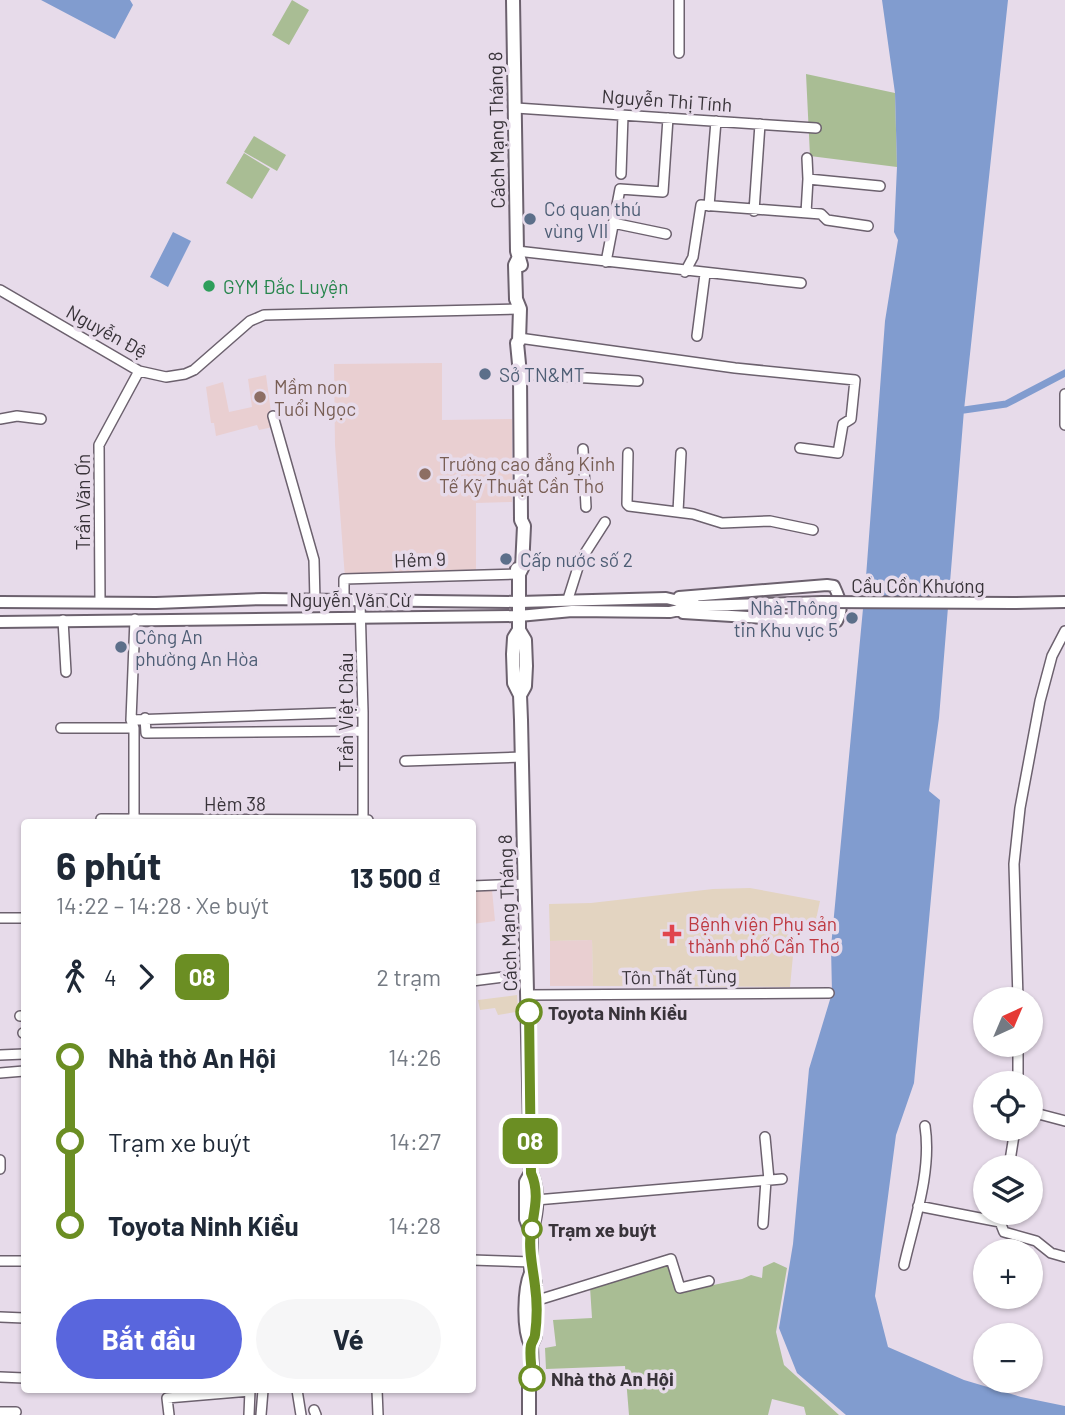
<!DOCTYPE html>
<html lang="vi">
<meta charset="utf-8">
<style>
:root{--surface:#fff;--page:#f6f6f7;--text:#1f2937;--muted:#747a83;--accent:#5966dd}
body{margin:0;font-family:Barlow,sans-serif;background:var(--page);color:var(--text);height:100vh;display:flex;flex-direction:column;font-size:26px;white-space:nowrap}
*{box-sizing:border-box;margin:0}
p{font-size:23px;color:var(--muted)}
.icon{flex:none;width:38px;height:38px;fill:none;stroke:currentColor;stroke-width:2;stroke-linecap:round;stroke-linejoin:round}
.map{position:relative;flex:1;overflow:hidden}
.sheet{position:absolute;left:21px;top:819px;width:455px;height:574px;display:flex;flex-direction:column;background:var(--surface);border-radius:7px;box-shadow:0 2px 5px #0004}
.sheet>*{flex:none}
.badge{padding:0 14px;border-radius:10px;font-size:24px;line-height:46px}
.needle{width:46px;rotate:44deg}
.fabs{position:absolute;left:973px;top:987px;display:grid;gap:14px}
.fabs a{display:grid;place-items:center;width:70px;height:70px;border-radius:50%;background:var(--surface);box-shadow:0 2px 5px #0004;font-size:35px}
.map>.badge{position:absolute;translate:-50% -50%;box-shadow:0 0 0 4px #fff}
.legs{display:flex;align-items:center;gap:10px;height:77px;padding:0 35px;font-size:23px}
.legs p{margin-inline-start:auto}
.summary{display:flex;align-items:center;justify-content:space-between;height:119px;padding:0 35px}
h1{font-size:38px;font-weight:700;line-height:52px}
.action{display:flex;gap:14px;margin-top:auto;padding:14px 35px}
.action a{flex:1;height:80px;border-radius:42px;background:var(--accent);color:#fff;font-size:28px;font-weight:700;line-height:80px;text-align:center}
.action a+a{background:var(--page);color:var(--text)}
ul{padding:0 35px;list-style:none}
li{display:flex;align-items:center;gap:24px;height:84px;font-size:26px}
li i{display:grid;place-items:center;width:10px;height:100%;margin:0 9px;background:currentColor}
li i::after{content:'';width:18px;height:18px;margin:-9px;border:5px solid;border-radius:50%;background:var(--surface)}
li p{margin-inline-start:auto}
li:first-child i{background:linear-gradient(#0000 50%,currentColor 0)}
li:last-child i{background:linear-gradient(currentColor 50%,#0000 0)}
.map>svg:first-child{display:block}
</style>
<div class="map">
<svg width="1065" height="1415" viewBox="0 0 1065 1415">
<rect width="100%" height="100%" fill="#e7dbea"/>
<path fill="#e9cfd1" d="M442,363V420L512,419V502L476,503V574L345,578L335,445L334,364Z
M266,375L273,427L259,430L257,425L216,436L214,423H211L206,387L223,382L229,412L252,407L248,379Z
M472,890H492L495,921L473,924Z
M592,940L593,986H550V941Z"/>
<path fill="#e3d4c1" d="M750,888L820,901L814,929L796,924L790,987L593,986L592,940L550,941L549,904L591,903L713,889Z
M517,995L518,1009L516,1012L498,1015L495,1008L480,1010L478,1000Z"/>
<path fill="#a9bd94" d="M292,0L309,10L289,45L272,35Z
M806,74L895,93L897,167L810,156Z
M254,136L286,155L277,171L244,152Z
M244,153L270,169L252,199L226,183Z
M670,1262L680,1292L742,1279L751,1275L762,1278L763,1267L774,1262L787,1268L776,1332L784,1365L839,1415H806L804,1407L772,1399L768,1415H629L625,1366L546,1369L545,1348L556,1346L553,1320L592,1318L590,1287Z"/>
<path fill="#819ccf" d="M41,0H130L133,5L115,39Z
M882,0H1008L964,410L939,718L929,791L940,800L914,1083L896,1135L875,1296L888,1347L964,1380L1021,1397L1065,1406V1415H846L797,1373L779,1328L793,1244L809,1069L832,993L831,947L866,577L885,321L898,240L894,232L897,167L895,93Z
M173,232L191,241L168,287L150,277Z"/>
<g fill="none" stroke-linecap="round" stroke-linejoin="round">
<path stroke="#819ccf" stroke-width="7" d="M964,410L1006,404L1065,373"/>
<defs>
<path id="minor" d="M679,0V53
M516,108L816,128
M807,158L808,179
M621,174L623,115
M709,206L716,121
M754,211L760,124
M806,213L808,179L880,186
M613,223L666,234
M517,251L801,283
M606,262L620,189L663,192L668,118
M685,272L693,257L701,205L821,214L827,220L868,226
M0,290L139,371L166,377L185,374L194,370L250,321L264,315L520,309
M697,336L705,274
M519,338L735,368L855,380L851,419L843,424L838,453L800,448
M520,374L638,381
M1065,394V425
M273,416L314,560L315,601
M0,419L17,416L41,419
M583,449L586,507
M628,453L627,504L629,506L693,514L722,523L770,521L813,530
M678,512L681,453
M568,599L580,561L605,522
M100,602L99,445L139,371
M344,602V579L519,574
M360,602L363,712V822
M135,619L131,720L363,712
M63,620L66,672
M145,718L146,733L363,731
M131,720L134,728V822
M61,728H134
M405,761L522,757
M101,819L368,820
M472,886L525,884
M0,918H24
M472,981L527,974
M528,995L829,993
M1018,999L1014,864L1020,808L1040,701L1052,656L1065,631
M20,1016H24
M23,1033H24
M0,1055L24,1054
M0,1073L24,1071
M1018,1083V1045
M1031,1112L1065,1121
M765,1137L769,1180
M1009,1167L1015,1129
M0,1169V1160
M536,1200L782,1179
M918,1206L1000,1222
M1001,1213L1000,1222L1004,1232L1036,1241L1051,1253L1065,1257
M763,1224L766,1180
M472,1260L532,1262
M0,1261H24
M904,1265C914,1221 932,1172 925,1126
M535,1301L671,1259L680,1288L709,1281
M0,1317L24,1318
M0,1377L24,1378
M297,1390L301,1415
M377,1390L378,1415
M314,1410L316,1415
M0,1412H16
M169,1415L167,1398L250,1391
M249,1415L250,1390
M261,1415L263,1390"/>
<path id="major" d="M679,597L827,585L834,586C840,599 844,607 837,621L829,622L683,613
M0,602L156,603L263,599L519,602L666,598L696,605
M1013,603L1065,602
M0,622L519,616L572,611L670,612L699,606L822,602"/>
<path id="highway" d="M513,0L517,251L521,265
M518,259L515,265L516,299L520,309L519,341L517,343L520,374L521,520L524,526L522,568L519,574
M517,569L519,574V630L525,640L526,666L525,686L520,695
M519,630L514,638L513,654L514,683L520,695L521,720L531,1173C539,1192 537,1213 531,1232
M531,1273C524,1289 523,1329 531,1345
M529,1415V1383L532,1378L531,1345L535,1336V1283L531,1273V1232L526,1219V1182L531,1173"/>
</defs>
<use href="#minor" stroke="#6c616e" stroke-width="12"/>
<use href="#major" stroke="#6c616e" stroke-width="14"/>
<use href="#highway" stroke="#6c616e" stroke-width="16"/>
<use href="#minor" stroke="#fff" stroke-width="9"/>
<use href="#major" stroke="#fff" stroke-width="10"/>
<use href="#highway" stroke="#fff" stroke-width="12"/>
<defs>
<path id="major-bridge" d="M822,602L1013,603"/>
</defs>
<use href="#major-bridge" stroke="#6c616e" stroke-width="14" stroke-linecap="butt"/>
<use href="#major-bridge" stroke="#fff" stroke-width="10"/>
</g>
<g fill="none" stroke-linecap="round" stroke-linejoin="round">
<defs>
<path id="line-1" d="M529,1012L531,1173C540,1193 534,1211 531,1232C528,1249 533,1268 535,1286C537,1300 537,1320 535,1335C535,1338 532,1341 531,1345C529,1355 532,1367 532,1378"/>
</defs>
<use href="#line-1" stroke="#fff" stroke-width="16"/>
<use href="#line-1" stroke="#6b8e23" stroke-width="10"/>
</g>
<g fill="#5c6f8a" stroke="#e7dbea" stroke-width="2.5">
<circle cx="530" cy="219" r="7"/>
<circle cx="485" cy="374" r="7"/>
<circle cx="506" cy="559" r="7"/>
<circle cx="852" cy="618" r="7"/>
<circle cx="121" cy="647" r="7"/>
</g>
<circle fill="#2e9e5b" stroke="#e7dbea" stroke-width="2.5" cx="209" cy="286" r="7"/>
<g fill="#8d6e63" stroke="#e7dbea" stroke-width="2.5">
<circle cx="260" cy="397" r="7"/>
<circle cx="425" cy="474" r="7"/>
</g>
<path fill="#e0444e" stroke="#e7dbea" stroke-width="2.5" d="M668.5 923.5h7v7h7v7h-7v7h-7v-7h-7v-7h7z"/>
<g fill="#fff" stroke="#6b8e23" stroke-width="3.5">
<circle cx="529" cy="1012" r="12"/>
<circle cx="532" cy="1229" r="9"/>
<circle cx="532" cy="1378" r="12"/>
</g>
<g text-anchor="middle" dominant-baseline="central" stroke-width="7" stroke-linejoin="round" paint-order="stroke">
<g font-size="19" fill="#383339" stroke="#e7dbea">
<text transform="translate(667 100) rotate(4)">Nguyễn Thị Tính</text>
<text transform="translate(496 130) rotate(-91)">Cách Mạng Tháng 8</text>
<text transform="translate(107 331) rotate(29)">Nguyễn Đệ</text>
<text transform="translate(82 502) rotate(-90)">Trần Văn Ơn</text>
<text transform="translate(420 559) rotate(-2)">Hẻm 9</text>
<text x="918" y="585">Cầu Cồn Khương</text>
<text x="350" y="599">Nguyễn Văn Cừ</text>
<text transform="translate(345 712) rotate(-90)">Trần Việt Châu</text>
<text x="235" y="803">Hèm 38</text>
<text transform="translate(507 913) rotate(-92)">Cách Mạng Tháng 8</text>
<text transform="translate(679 976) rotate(-1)">Tôn Thất Tùng</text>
</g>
<g font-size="19" fill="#4e5e75" stroke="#e7dbea" text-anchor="start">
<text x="544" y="208">Cơ quan thú<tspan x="544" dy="22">vùng VII</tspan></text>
<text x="499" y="374">Sở TN&amp;MT</text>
<text x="520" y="559">Cấp nước số 2</text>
<text x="838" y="607" text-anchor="end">Nhà Thông<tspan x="838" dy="22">tin Khu vực 5</tspan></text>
<text x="135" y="636">Công An<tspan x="135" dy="22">phường An Hòa</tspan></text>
</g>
<g font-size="19" fill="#27864d" stroke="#e7dbea" text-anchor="start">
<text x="223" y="286">GYM Đắc Luyện</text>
</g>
<g font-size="19" fill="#785e54" stroke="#e7dbea" text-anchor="start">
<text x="274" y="386">Mầm non<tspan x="274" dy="22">Tuổi Ngọc</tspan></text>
<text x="439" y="463">Trường cao đẳng Kinh<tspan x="439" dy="22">Tế Kỹ Thuật Cần Thơ</tspan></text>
</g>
<g font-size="19" fill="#be3a42" stroke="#e7dbea" text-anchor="start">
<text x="688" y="923">Bệnh viện Phụ sản<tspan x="688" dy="22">thành phố Cần Thơ</tspan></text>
</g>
<g font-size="19" font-weight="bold" fill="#383339" stroke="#e7dbea" text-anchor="start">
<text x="548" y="1012">Toyota Ninh Kiều</text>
<text x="548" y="1229">Trạm xe buýt</text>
<text x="551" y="1378">Nhà thờ An Hội</text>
</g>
</g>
</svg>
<div class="fabs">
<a><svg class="needle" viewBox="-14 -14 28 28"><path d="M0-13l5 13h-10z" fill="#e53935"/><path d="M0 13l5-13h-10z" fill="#747a83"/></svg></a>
<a><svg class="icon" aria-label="locate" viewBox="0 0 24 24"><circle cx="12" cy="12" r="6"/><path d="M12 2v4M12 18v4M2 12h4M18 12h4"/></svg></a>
<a><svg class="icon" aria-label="layers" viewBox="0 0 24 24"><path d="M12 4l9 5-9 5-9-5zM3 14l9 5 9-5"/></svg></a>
<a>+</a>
<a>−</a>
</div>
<b class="badge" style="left:530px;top:1141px;background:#6b8e23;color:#fff">08</b>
<section class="sheet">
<div class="summary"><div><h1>6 phút</h1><p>14:22 – 14:28 · Xe buýt</p></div><b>13 500 ₫</b></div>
<div class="legs"><svg class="icon" aria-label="walk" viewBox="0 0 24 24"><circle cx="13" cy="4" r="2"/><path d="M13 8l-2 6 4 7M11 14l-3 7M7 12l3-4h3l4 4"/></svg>4<svg class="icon" aria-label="forward" viewBox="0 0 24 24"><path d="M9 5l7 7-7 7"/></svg><b class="badge" style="background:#6b8e23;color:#fff">08</b><p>2 trạm</p></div>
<ul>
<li><i style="color:#6b8e23"></i><b>Nhà thờ An Hội</b><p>14:26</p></li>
<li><i style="color:#6b8e23"></i><span>Trạm xe buýt</span><p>14:27</p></li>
<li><i style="color:#6b8e23"></i><b>Toyota Ninh Kiều</b><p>14:28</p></li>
</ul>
<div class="action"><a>Bắt đầu</a><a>Vé</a></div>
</section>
</div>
